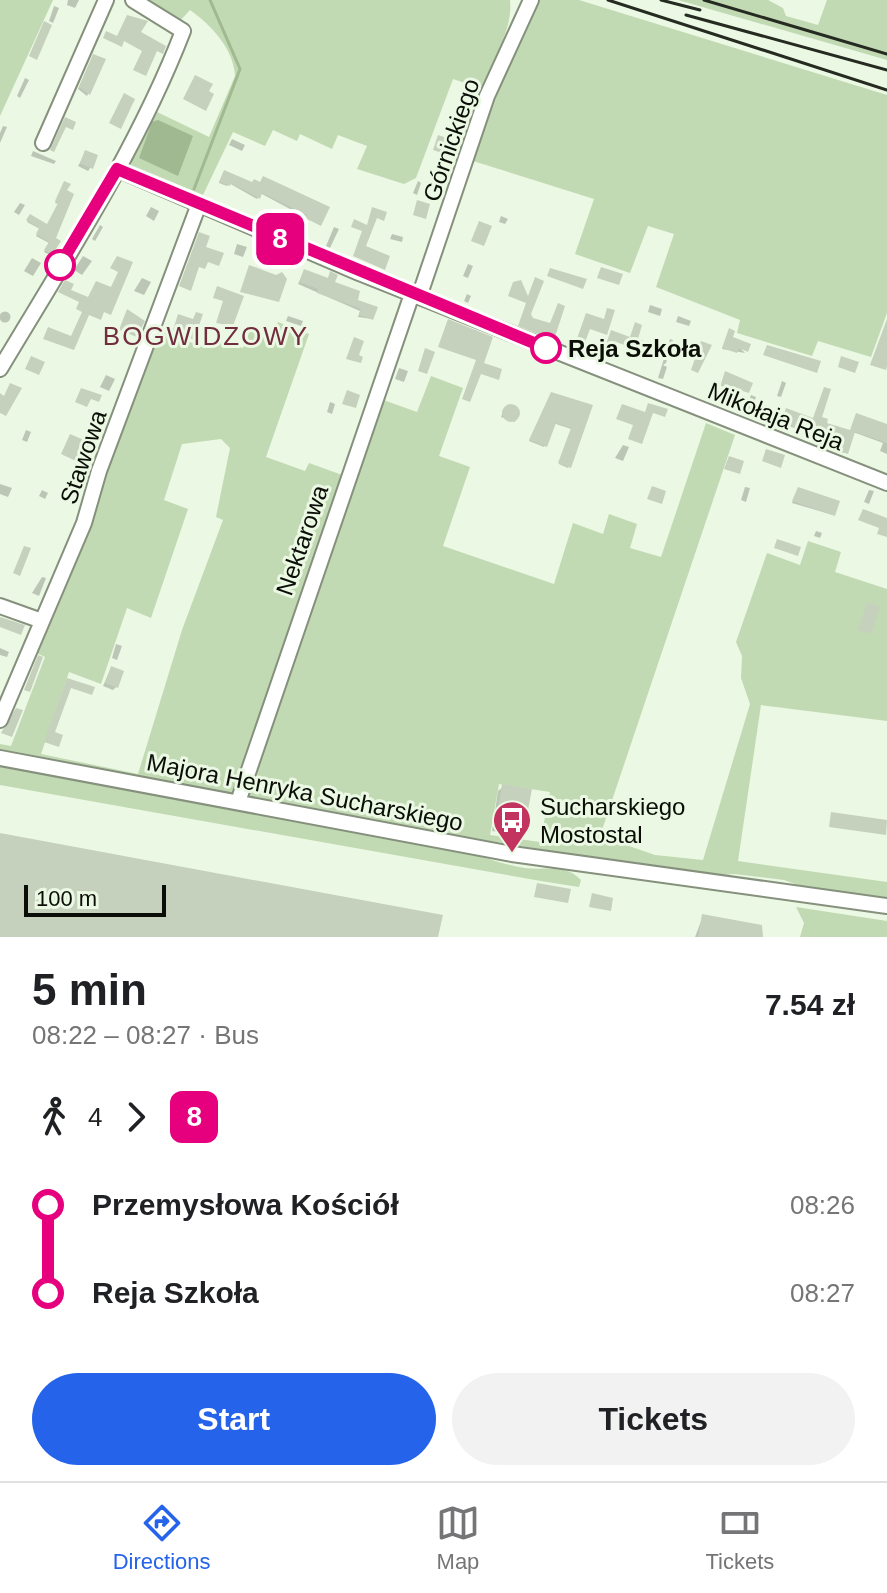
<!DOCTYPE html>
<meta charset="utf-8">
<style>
:root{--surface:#fff;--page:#f2f2f2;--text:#202124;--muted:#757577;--line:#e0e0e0;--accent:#2563eb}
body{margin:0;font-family:Arial,sans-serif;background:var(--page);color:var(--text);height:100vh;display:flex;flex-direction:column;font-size:30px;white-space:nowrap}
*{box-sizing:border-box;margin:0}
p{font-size:26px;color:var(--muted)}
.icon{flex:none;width:44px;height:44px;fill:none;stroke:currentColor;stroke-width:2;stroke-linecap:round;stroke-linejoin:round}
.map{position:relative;height:937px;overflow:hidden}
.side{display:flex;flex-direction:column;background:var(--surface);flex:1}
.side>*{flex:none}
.badge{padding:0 16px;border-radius:12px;font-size:28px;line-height:52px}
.scale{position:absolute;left:24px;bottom:20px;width:142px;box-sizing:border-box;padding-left:8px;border:4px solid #0a0e07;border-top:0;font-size:22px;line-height:28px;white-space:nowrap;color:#0a0e07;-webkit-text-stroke:6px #ebf8e3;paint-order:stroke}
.map>.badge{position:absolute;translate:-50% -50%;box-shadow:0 0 0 4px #fff}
.legs{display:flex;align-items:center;gap:12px;height:88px;padding:0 32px;font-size:26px}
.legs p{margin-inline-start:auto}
.head{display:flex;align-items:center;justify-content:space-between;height:136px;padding:0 32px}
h1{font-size:44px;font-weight:800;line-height:60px}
.cta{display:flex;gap:16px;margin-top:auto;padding:16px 32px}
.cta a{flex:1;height:92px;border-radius:48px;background:var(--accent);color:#fff;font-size:32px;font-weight:800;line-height:92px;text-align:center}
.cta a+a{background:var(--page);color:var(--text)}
ul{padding:0 32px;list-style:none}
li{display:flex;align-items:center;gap:28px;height:88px;font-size:30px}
li i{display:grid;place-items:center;width:12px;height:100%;margin:0 10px;background:currentColor}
li i::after{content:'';width:20px;height:20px;margin:-10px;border:6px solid;border-radius:50%;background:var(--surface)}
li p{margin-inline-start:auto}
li:first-child i{background:linear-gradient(#0000 50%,currentColor 0)}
li:last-child i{background:linear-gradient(currentColor 50%,#0000 0)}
.dock{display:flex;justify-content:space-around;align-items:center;height:112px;border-top:2px solid var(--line);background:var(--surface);font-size:22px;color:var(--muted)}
.dock a{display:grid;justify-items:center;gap:4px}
.dock .selected{color:var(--accent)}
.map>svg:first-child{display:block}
</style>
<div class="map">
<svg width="887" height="937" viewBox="0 0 887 937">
<rect width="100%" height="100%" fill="#ebf8e3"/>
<path fill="#c2dab3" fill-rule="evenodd" d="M0,0H53L0,116Z
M140,0H510C513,33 491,59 483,89L453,79L416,178L404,184L357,169L367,146L338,135L332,149L300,134L297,141L273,130L265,146L233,132L203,195L131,165L133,157L155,111L209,137L235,76C234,49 211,25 190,10L177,24Z
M540,0H579L887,95V313L871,357L818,341L812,356L737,333L740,320L656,287L674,234L648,226L630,273L575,254L594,199L473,161L510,59Z
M678,0H768L783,8L786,16L818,25L827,0H887V60Z
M278,322L309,334L266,457L305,471L309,463L345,476L372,396L417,412L431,376L463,388L439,456L470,467L443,546L554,584L573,523L603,534L609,514L637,524L630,548L661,557L706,423L735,435L600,836L655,855L703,860L750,704L741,678L742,656L736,642L767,553L800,565L808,541L841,552L835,572L887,589V721L761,705L738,861L887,882V899L809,889L784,880L734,874L708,876L489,841L0,753V744L11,746L45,657L30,650L159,330L203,347L216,339L243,348L251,328L272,336ZM221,439L230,448L216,517L223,520L182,630L138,774L41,754L69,672L101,684L127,608L151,618L188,509L164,500L182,444ZM499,784L550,792L540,842L490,835Z
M0,766L474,854C491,860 507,865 525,868C546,871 564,863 581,880L579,887L541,881L0,785Z
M796,907L887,921V937H800L804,923Z"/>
<path fill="#a1b991" d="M158,120L193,136L178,176L139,158L152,122Z"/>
<path fill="#0003" d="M68,0H79L75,8L67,5Z
M54,6L59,8L53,23L49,21Z
M92,58L104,60L87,96L78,89Z
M25,78L29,80L20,98L17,96Z
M3,126L7,127L0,143V133Z
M232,139L245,145L242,151L229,145Z
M33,151L56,161L54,164L31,156Z
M86,152L91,167L88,171L78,166Z
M223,173L252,184H260L263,179L320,225L260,193L257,199L229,183L227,186L219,183Z
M418,181L421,183L417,195L413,193Z
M64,184L53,239L58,242L50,255L44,252L49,243L36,236L40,229L27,222L30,216L47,226L59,204L55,203Z
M20,203L25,205L19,215L14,212Z
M151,207L159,211L154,221L146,216Z
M501,216L508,219L505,224L499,222Z
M100,225L103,227L95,241L92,239Z
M334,227L339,229L330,248L326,246Z
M392,234L403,237L402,242L390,239Z
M237,244L247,247L243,257L234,254Z
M83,256L92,261L82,275L74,270Z
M32,258L41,263L33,276L24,271Z
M468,264L473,266L468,278L463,276Z
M303,274L327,280L331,274L332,283L372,319L358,317L360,311L298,284Z
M142,278L151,282L144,295L134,291Z
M467,294L471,296L468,303L464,301Z
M650,305L662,309L660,316L648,312Z
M-0.5 317a5.5 5.5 0 1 1 11 0a5.5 5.5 0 1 1-11 0Z
M288,316L303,321L301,326L286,321Z
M678,316L691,321L689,326L676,322Z
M729,331L731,338L745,353L722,349Z
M670,339L673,340L666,363L663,365L667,367L663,379L658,378Z
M399,368L408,371L404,382L395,379Z
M106,375L115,379L109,391L100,387Z
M724,375L748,392L721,386Z
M782,381L786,383L781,397L777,396Z
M551,395L591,406L568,468L559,464L571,429L553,423L544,447L529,441Z
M751,395L756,397L749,416L744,415Z
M330,402L335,404L332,414L327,412Z
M505,407L519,411L515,422L501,417Z
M785,412L813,420L819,418L825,425L850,432L887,426V454L880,451L883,443L853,432L846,453L840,452L843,442L799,426L797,429L781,423Z
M26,430L31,432L27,442L22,440Z
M623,445L629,447L623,461L615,458Z
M0,484L12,488L8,497L0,494Z
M745,487L750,488L746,502L741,500Z
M42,490L48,493L45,499L39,496Z
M869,490L874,491L869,504L864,502Z
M797,491L833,515L792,503Z
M816,531L822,533L820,538L814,536Z
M42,577L46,578L39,596L32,593Z
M116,644L122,646L117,660L112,658Z
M0,648L9,652L7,657L0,655Z
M111,668L116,687L113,690L103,686Z
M503,787L522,830L518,835L492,831L498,791Z
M703,916L758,937H695Z"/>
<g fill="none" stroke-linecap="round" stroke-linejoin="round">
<path stroke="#a1b991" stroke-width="3" d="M194,189L240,69L210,0"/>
</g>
<path fill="#c5d1bc" d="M127,15L148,21L141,32L166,46L163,54L157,51L146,76L133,70L142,51L124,41L122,47L103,38L106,31L117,36Z
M44,21L52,25L37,60L29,56Z
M93,54L106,59L90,95L79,87Z
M195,75L213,84L209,91L214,94L206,111L183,99Z
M124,93L135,99L121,129L109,123Z
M65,117L76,122L73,130L66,127L54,152L50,150Z
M438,135L450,139L445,154L433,150Z
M85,150L98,155L93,169L80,163Z
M224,170L252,182L254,179L260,182L263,176L330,207L321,226L305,218L307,215L262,193L260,199L231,183L230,186L219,182Z
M64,181L71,184L67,190L74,194L56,238L61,241L52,255L44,250L49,242L36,234L39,228L26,220L30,214L47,224L58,203L55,201Z
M417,200L430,204L426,219L413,215Z
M372,207L387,212L384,221L377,218L366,246L390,256L385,270L353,256L362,231L351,227L354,219L367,225Z
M479,221L492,226L484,246L471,241Z
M199,232L210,236L206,247L224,253L219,266L208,262L205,269L199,267L191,291L179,286Z
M117,256L133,262L111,315L104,312L101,320L89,315L74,350L43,339L48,327L71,336L82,312L76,309L79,302L58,292L65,280L74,284L71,290L88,297L96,281L111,287L118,272L110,268Z
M249,265L276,275L282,272L287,279L279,302L240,292Z
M601,267L623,274L619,285L597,278Z
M550,268L587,279L583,289L547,276Z
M304,269L328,278L330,271L338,275L335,282L360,291L358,300L378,307L373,320L359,315L361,309L317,293L318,289L299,282Z
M535,277L544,281L531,314L533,318L550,323L558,303L565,306L554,340L518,326L526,303L508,296L513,282L521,280L528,296Z
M217,286L244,296L233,326L216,323L223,301L213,298Z
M607,308L615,310L607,335L590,329L582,350L574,347L586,313L604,319Z
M127,309L145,321L137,337L119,330Z
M196,312L203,314L194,340L173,330L178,314L193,319Z
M448,319L493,337L484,363L502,369L499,380L481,374L470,402L462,399L476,360L438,347Z
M887,319V366L886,370L870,365Z
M635,322L642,325L638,339L653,344L650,354L616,342L611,359L602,356L611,330L630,337Z
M729,328L735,331L733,337L751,344L748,352L739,348L737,353L722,348Z
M354,337L364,341L359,355L363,357L361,363L346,359Z
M701,341L712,345L698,373L691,370Z
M767,345L821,361L817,373L763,355Z
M425,348L435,352L427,374L418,371Z
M31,356L45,362L39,375L25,369Z
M841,356L859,362L855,373L838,367Z
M725,371L753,383L749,393L721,384Z
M10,383L22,388L6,416L0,413V393L4,396Z
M824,387L831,389L822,417L828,419L827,423L850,430L856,413L887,424V443L855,432L848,454L839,451L843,440L801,425L800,429L781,422L786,408L813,418Z
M81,388L102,395L99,402L91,399L87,407L75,402Z
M347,390L360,395L356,408L342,404Z
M551,392L593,405L571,468L558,463L571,428L556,423L547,447L529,440Z
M648,403L668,409L665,417L653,413L642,444L628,439L633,425L616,419L622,404L645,412Z
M502 413a9 9 0 1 1 18 0a9 9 0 1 1-18 0Z
M70,434L91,443L78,462L61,454Z
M766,449L785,455L781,468L762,461Z
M729,456L744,461L740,474L724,469Z
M652,486L666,491L662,504L647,499Z
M798,487L840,501L835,516L792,501Z
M863,509L887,518V537L877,534L879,528L858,520Z
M777,539L801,547L798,556L774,548Z
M24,546L31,548L20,576L13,573Z
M867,602L880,607L871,634L858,630Z
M0,617L25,625L21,635L0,627Z
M38,655L43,657L30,692L24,690Z
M111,666L124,671L118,688L105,683Z
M67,678L95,687L92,695L71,688L55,732L63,735L59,747L44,742Z
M16,708L23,710L12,737L1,733Z
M502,784L532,789L524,831L495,827Z
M831,812L887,820L886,835L829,827Z
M0,833L443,915L438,937H0Z
M537,883L571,889L568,903L534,897Z
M592,893L613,898L611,911L589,907Z
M702,914L762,925L763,937H698Z"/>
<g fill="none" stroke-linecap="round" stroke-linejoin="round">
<defs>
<path id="minor" d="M43,143L106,0
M117,169L359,273L887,483
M419,297L487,96L531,0
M0,369C65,260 137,150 183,31L133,0
M0,606L42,621
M0,720L84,523L99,471L199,204
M0,758L512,854L887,906
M238,802L412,294"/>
</defs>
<use href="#minor" stroke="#85907d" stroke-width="18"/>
<use href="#minor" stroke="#fff" stroke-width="14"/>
<path stroke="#262b22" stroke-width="3" d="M608,0L887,90
M661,0L700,10
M704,0L887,54
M686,15L887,70"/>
</g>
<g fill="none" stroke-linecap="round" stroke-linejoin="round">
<defs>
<path id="line-1" d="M60,265L117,169L546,348"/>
</defs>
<use href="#line-1" stroke="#fff" stroke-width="18"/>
<use href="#line-1" stroke="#e6007e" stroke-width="12"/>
</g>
<defs>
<symbol id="bus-pin" viewBox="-11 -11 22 30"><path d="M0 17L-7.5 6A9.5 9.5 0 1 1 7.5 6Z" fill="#c2335f" stroke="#ebf8e3"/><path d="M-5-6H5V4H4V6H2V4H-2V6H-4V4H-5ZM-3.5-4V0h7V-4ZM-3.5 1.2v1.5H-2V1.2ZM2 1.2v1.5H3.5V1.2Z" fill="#fff"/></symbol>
</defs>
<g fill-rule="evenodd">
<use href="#bus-pin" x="490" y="798" width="44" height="60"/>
</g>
<g fill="#fff" stroke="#e6007e" stroke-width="4">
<circle cx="60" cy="265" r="14"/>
<circle cx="546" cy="348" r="14"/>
</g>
<g text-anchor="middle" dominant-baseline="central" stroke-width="6" stroke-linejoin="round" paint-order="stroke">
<g font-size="24" fill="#0a0e07" stroke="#ebf8e3">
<text transform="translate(451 140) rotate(-71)">Górnickiego</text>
<text transform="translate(776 416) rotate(22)">Mikołaja Reja</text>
<text transform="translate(83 457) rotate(-71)">Stawowa</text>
<text transform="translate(302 540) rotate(-71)">Nektarowa</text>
<text transform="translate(305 792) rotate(11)">Majora Henryka Sucharskiego</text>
</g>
<g font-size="24" font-weight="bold" fill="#0a0e07" stroke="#ebf8e3" text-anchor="start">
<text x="568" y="348">Reja Szkoła</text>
</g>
<g font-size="24" fill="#0a0e07" stroke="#ebf8e3" text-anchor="start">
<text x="540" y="806">Sucharskiego<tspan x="540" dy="28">Mostostal</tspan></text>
</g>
<g font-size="26" letter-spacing="2" fill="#712c3d" stroke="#ebf8e3">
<text x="206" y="336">BOGWIDZOWY</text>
</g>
</g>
</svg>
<div class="scale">100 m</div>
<b class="badge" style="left:280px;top:239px;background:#e6007e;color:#fff">8</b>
</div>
<section class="side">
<div class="head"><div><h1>5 min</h1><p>08:22 – 08:27 · Bus</p></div><b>7.54 zł</b></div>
<div class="legs"><svg class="icon" aria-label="walk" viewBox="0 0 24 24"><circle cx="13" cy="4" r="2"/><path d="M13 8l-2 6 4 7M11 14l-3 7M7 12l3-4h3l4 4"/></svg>4<svg class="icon" aria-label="forward" viewBox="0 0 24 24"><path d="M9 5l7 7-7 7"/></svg><b class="badge" style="background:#e6007e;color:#fff">8</b></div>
<ul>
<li><i style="color:#e6007e"></i><b>Przemysłowa Kościół</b><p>08:26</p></li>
<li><i style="color:#e6007e"></i><b>Reja Szkoła</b><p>08:27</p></li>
</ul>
<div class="cta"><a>Start</a><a>Tickets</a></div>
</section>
<nav class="dock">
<a class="selected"><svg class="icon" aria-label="directions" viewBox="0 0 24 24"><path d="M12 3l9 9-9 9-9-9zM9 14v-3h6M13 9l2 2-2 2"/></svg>Directions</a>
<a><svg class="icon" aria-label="map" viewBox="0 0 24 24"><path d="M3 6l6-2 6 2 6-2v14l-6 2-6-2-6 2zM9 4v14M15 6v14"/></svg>Map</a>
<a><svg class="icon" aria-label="tickets" viewBox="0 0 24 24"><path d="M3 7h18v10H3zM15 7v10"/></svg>Tickets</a>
</nav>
